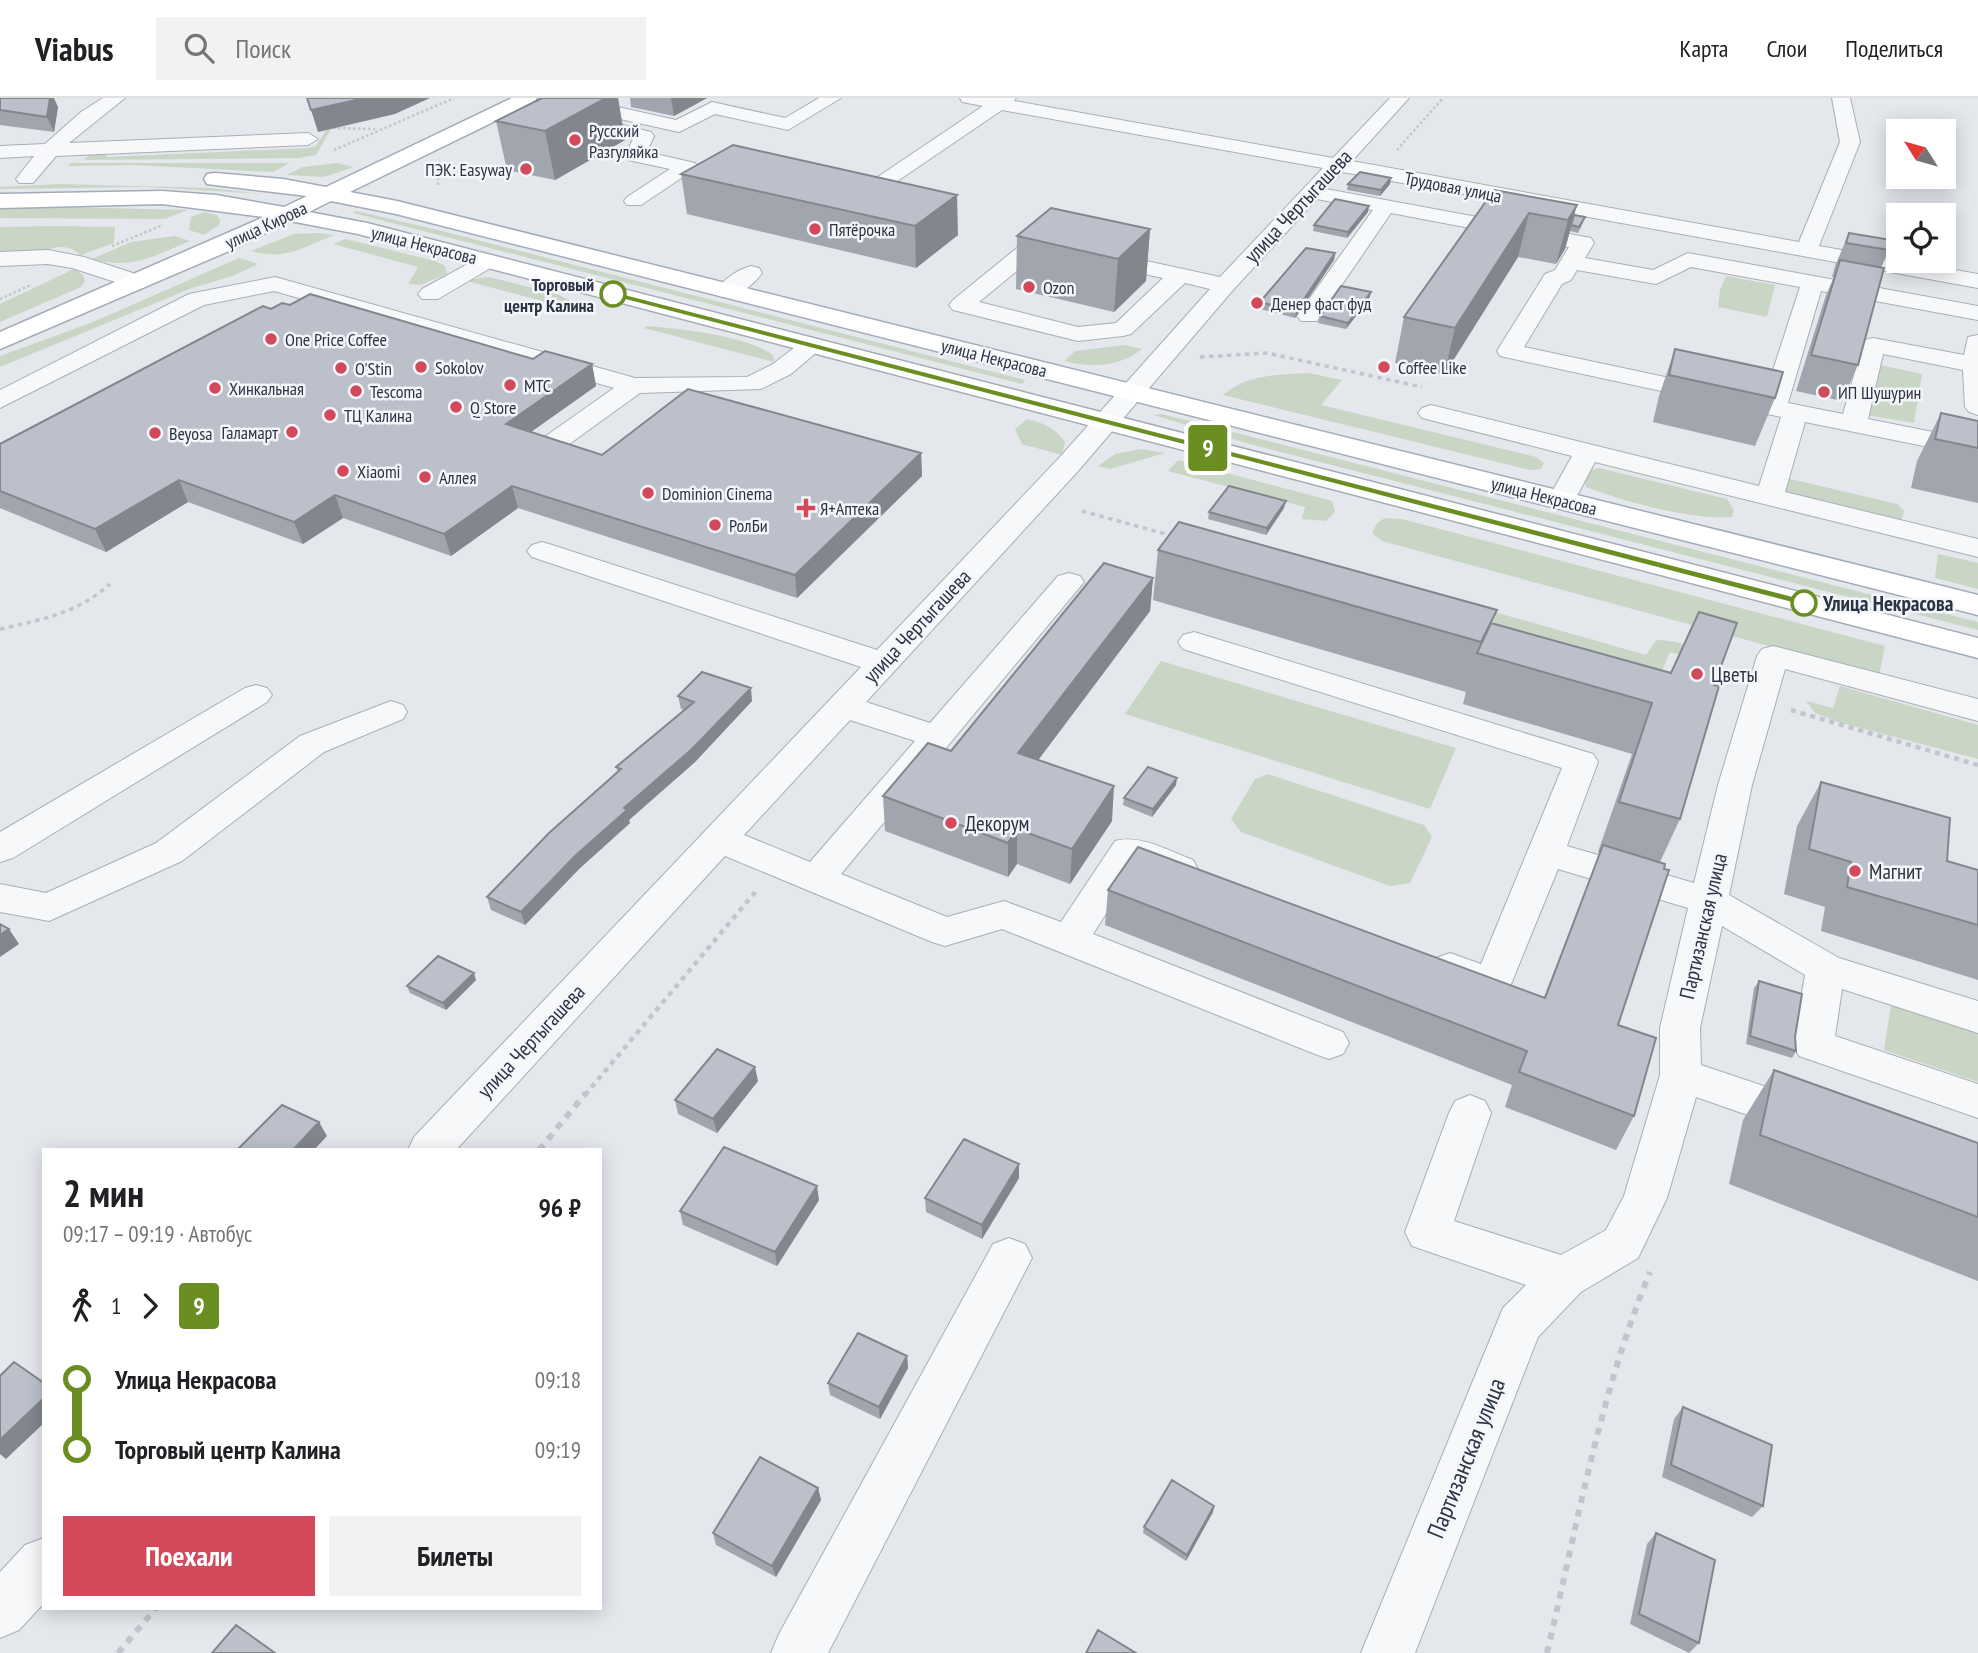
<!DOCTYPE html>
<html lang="ru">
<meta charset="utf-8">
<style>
:root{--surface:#fff;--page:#f2f2f2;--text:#202124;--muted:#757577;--line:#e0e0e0;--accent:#d1495b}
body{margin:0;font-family:"PT Sans Narrow",sans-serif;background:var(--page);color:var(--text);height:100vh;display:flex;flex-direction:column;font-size:26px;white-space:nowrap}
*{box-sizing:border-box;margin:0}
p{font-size:23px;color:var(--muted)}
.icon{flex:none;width:38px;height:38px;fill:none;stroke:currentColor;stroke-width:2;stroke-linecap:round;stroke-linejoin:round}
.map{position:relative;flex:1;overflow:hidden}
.drawer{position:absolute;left:42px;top:1050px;width:560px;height:462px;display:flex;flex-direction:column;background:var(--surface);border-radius:0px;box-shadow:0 4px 18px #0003}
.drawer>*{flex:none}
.badge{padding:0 14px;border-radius:5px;font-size:24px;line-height:46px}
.needle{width:46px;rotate:307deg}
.buttons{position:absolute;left:1886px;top:21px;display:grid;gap:14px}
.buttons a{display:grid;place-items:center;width:70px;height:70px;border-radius:0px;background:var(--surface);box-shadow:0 4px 18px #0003;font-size:35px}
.map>.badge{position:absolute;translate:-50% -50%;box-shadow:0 0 0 4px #fff}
.legs{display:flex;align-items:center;gap:10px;height:77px;padding:0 21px;font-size:23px}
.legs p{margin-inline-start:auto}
.headline{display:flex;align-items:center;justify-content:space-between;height:119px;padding:0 21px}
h1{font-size:38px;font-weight:700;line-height:52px}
.action{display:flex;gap:14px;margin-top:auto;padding:14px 21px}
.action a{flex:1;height:80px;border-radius:0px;background:var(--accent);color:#fff;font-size:28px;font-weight:700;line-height:80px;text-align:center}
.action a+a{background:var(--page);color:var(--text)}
ul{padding:0 21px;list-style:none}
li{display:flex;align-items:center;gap:24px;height:70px;font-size:26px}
li i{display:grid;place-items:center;width:10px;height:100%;margin:0 9px;background:currentColor}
li i::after{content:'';width:18px;height:18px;margin:-9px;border:5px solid;border-radius:50%;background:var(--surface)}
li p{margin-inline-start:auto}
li:first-child i{background:linear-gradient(#0000 50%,currentColor 0)}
li:last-child i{background:linear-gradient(currentColor 50%,#0000 0)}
header{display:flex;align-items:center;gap:42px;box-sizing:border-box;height:98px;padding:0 35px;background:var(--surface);border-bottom:2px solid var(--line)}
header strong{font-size:33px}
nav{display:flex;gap:38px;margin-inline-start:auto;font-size:24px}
.search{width:490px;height:63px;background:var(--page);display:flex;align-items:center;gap:18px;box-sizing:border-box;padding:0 24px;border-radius:0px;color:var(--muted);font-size:26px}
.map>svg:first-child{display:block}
</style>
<header>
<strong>Viabus</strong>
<div class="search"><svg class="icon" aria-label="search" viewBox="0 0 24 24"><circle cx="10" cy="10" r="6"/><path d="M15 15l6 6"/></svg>Поиск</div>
<nav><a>Карта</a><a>Слои</a><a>Поделиться</a></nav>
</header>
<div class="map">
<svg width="1978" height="1555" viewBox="0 0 1978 1555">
<rect width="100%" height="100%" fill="#e4e7ec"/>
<path fill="#c9d6c5" d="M327,31H331L316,57L298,60L84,62L92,54H103L108,59L308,50L316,48Z
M71,65H290L273,74L134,67L67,68Z
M337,65L354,69L324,79L286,77L303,69Z
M59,86L211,90L263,96L147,89L0,91V89Z
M60,109L188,112L165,121L0,120V110Z
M356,113L442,133L1025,282L1022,286L353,115Z
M204,114L217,117L220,122L219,127L204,137L189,132L191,119Z
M52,128L115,129L114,145L81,157C59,139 47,157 23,157C15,156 7,154 0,153V129Z
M318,135L334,137C303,149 285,163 251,153L294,136Z
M175,138L190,143C154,158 132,172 92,161L131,144Z
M346,141L435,163L445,168L447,176L420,187L408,186L418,169L333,146Z
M239,160L258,166L233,178L192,190L0,269V258L93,224Z
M74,171L83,177L85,183L81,189L0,224V206Z
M1726,178L1775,187L1767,219L1718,209L1720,192Z
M489,179L557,196L590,213L588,215L463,182Z
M647,228C681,231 745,237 773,257L774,264L644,230Z
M1125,247L1142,251C1120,269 1092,270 1064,263L1075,253Z
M1870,265L1922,276L1914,325L1860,316Z
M1309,275L1342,282L1321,307L1536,359L1544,365L1541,371L1530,372L1223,297C1248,276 1277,277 1309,275Z
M1162,316L1978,524V532L1246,345L1153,317Z
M1027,321C1043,325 1056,330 1065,344L1062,357L1022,346L1015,331Z
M1141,351L1165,355L1110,371L1098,368L1115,356Z
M1178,362L1332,403L1335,414L1326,423L1302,421L1305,409L1168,373Z
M1599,370L1727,401L1734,412L1732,419C1690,422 1626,404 1586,389L1583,380L1587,373Z
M1782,379L1897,406L1904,413L1900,428L1785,401Z
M1385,420L1402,421L1885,548L1879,578L1382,443L1372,435L1377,425Z
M1938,456L1978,465V491L1935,480Z
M1272,462L1477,509L1646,557L1656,542C1681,542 1700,551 1718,568L1670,554L1662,573Z
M1161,563L1456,650L1430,711L1125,616Z
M1840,588L1978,627V661L1838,624L1815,615L1806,603L1833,610Z
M1268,676L1424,727L1432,739L1410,785L1390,788L1241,734L1231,721L1255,681Z
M1891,907L1978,936V984L1884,952Z"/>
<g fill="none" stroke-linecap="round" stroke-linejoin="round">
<defs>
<path id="minor" d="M103,0H125L69,45L308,35L318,41L308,47L56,58L33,85H19L16,81L34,58L0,60V48L45,46L81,14Z
M515,0L651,34L654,38L647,54L695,65L698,69L641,107H627L624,103L627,99L670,71L628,62L625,58L633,41L508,10L506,6Z
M819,0H841L788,32L715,16L679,34L611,19L609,15L618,9L676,22L712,4L785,20Z
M960,0H1016L1014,3L1333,60L1390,0H1409L1352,63L1799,144L1840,44L1832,0H1850L1860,44L1819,148L1978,176V190L1342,74L1326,91L1591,140L1594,145L1585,160L1653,172L1688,155L1978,208V222L1821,193L1788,305L1843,316L1864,242L1873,240L1964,257L1968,239L1978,237V317L1969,314L1965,309L1963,272L1883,256L1868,321L1978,343V359L1805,324L1785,394L1978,441V459L1595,364L1571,409L1561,411L1551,409L1547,403L1572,358L1422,320L1418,315L1422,310L1431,307L1759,388L1781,319L1500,258L1497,253L1542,181L1545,176L1555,172L1569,149L1391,115L1317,223H1301L1297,218L1373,112L1317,101L1233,192L1079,372L866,604L930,625L1058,478L1069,475L1080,478L1084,484L841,776L947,819L1004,803L1061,824L1115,743C1140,736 1169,753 1193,762L1198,771L1193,780L1180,784L1136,769L1093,836L1343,934L1349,945L1343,956L1329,961L1315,956L1002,831L945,848L932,844L725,758L456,1052H408L414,1039L861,569L532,459L527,453L532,447L542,444L552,447L877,552L1059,360L1210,191L1185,185L1131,236L1123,238L1078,243L953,212L949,207L953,202L1028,141L1036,139L1220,179L1323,70L1002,12L871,101H857L854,97L857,93L983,8L962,4ZM1040,154L1163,180L1116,225L1078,229L979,204ZM1691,169L1800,189L1764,300L1524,249L1562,186L1571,182L1577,172L1656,186ZM850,622L915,643L810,764L744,737Z
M48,152L84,159L145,179L148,184L145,189L137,191L72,170L48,166L0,168V154Z
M486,156L494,158L497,163L494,168L438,201H422L418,196L422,191Z
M751,168L759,170L762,175C753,188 735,202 719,198L715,193C723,182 738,171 751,168Z
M275,179L635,280L747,279L773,266L803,243L812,241L821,243L824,248L791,276L761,291L640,295L561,352L552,354L543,352L539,346L543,340L614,290L274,193L204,207L0,310V292L189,196Z
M1194,534L1593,656L1598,664L1567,748L1694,785L1718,687L1757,558L1762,551L1773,548L1978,601V623L1785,571L1752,687L1729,797L1839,860L1978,903V935L1842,891L1835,938L1978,986V1020L1799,958L1793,947L1805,877L1722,828L1700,930L1701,967L1817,1006L1823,1018L1817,1030L1802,1036L1696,999L1667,1100L1638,1160L1581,1194L1538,1239L1415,1555H1361L1503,1210L1526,1187L1412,1148L1405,1134L1449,1015L1455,1003L1470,997L1485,1003L1491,1015L1454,1123L1561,1157L1606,1132L1624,1098L1660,977V930L1688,810L1558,771L1507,896L1493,900L1436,880L1431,870L1436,860L1450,855L1481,866L1562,670L1183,551L1178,544L1183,537Z
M256,587L267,590L272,597L267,604L13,760L0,764V734L245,590Z
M391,603L403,607L407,614L403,621L324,654L182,763L49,823L0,814V786L46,795L156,745L300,638Z
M1009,1140L1025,1146L1032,1160L828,1555H771L779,1536L993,1146Z
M44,1440V1505L19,1532L0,1540V1474L25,1447Z"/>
<path id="major" d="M512,0H537L534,4L350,94L397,103L1978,497V517L396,116L331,103L309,114L367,125L1978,540V560L358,136L290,123L229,153L0,251V234L264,119L162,106L0,110V96L162,93L216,97L284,109L307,98L215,87L207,86L204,81L207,76L215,75L283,81L326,89Z"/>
</defs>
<use href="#minor" stroke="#a9aeb7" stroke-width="2"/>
<use href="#major" stroke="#a3abb8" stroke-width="3"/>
<path stroke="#c2c5cb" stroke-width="2.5" stroke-dasharray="2.5 2.5" stroke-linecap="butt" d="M333,30L375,31
M334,52L454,0
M1397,52L1443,0
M438,87V75L441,73
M112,148L163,127
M0,201L31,187"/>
<path stroke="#c2c5cb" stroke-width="3.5" stroke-dasharray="4.5 4.5" stroke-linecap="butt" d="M1200,259L1267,255L1422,289
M1082,413L1173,438
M0,531C41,522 78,515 110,486"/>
<path stroke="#c2c5cb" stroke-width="4.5" stroke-dasharray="5 5" stroke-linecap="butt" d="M1791,612L1978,667
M585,997L757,792"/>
<path stroke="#c2c5cb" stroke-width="6" stroke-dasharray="7 7" stroke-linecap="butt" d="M539,1052L586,995
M118,1555L156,1510
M1547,1555C1577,1428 1600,1295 1650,1174"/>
<use href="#minor" fill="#f7f8fa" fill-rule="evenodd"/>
<use href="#major" fill="#fff" fill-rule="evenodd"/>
</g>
<path fill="#a1a5ae" d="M0,0L58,9L54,34L0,27Z
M542,0H618L625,42L555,82L507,72L496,23Z
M630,0H707L674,18L631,9Z
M681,76L958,137L916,170L687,116Z
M1348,86H1390L1380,98L1347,92Z
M1494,92L1574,117L1583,125L1578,135L1570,133L1565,151L1556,166L1518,159L1444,277L1395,265L1404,219Z
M1368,114L1347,140L1313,133L1314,127Z
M1150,131L1146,183L1114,214L1016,191L1017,138Z
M1849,135L1889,152L1881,170L1858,267L1842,303L1796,293L1826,197L1834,179H1832L1835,168Z
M1335,155L1334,162L1295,220L1260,211V204Z
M1371,194L1369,201L1346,231L1318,225L1320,218Z
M271,211L533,261L592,266L596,288L531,334L602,357L921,355L922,378L797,500L518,410L451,458L343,420L303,446L188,404L106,454L0,410V346Z
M1675,251L1775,300L1755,348L1653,324L1659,298Z
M1941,315L1978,323V405L1911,390L1917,363Z
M1284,410L1266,437L1208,421L1209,414Z
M1158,452L1494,525L1714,587L1680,721L1660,764L1618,927L1634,1018L1616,1052L1505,1009L1512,987L1105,827L1108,792L1544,899L1600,755L1598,754L1632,656L1463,606L1466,594L1153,502Z
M1153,480L1150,513L1038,662L1112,723L1070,786L1017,766L1008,779L885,733L883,698L951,653Z
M678,598L752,603L695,664L629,722L630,725L579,771L525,827L491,812L487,799L618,675L616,669L684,612L681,611Z
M1821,684L1947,763L1978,772V882L1821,833L1825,809L1784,796L1797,728Z
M1176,687L1152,719L1123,707L1124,700Z
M476,882L446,912L410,895L407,888Z
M1759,883L1795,939L1796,953L1792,960L1746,946L1754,890Z
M1774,972L1978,1045V1183L1729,1086L1743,1022Z
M758,983L717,1035L678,1016L675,1002Z
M1019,1066V1080L982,1141L926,1114L925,1100Z
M819,1102L777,1168L683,1127L680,1113Z
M907,1258L908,1270L880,1321L830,1297L828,1285Z
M1683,1309L1763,1408L1752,1419L1662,1379L1674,1321Z
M818,1390L821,1402L776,1479L716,1447L713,1435Z
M1214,1408L1213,1414L1186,1463L1143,1435L1144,1429Z
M1656,1435L1699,1545L1689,1555L1630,1526L1647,1446Z"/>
<path fill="#83868d" d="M50,0H54L58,9L54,34L47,19Z
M365,0H430L395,16L318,34L311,12Z
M606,0H618L625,42L555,82L545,33Z
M671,0H707L674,18Z
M1391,80L1390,86L1380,98L1381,92Z
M957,97L958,137L916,170L915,128Z
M1577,107L1565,151L1556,166L1568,122Z
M1369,108L1368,114L1347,140L1348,134Z
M1529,115L1518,159L1444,277L1455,230Z
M1150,131L1146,183L1114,214L1118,161Z
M1335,155L1334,162L1295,220L1296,213Z
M1371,194L1369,201L1346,231L1348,225Z
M592,266L596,288L511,348L506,326Z
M921,355L922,378L797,500L795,477Z
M179,382L188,404L106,454L95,431Z
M512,388L518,410L451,458L444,436Z
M335,397L343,420L303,446L294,424Z
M1286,403L1284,410L1266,437L1267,430Z
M1153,480L1150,513L1018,689V655Z
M751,590L752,603L695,664L629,722L630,725L579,771L525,827L521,814L624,710Z
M1177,680L1176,687L1152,719L1153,711Z
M1114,688L1112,723L1070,786L1072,751Z
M1017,731V766L1008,779V745Z
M9,831L19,846L0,859V837Z
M474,875L476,882L446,912L443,905Z
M755,969L758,983L717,1035L713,1021Z
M319,1024L327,1038L314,1052H293Z
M1019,1066V1080L982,1141V1127Z
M817,1088L819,1102L777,1168L775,1154Z
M907,1258L908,1270L880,1321L879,1309Z
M44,1300V1325L6,1361L0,1356V1342Z
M818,1390L821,1402L776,1479L772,1468Z
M1214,1408L1213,1414L1186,1463L1187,1457Z"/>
<path fill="#bbc0ca" stroke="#83868d" stroke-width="2" d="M0,0H50L47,19L0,12Z
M307,0H365L311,12Z
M542,0H606L545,33L496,23Z
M733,47L957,97L915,128L681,76Z
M1360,74L1391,80L1381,92L1348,86Z
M1494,92L1577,107L1568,122L1529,115L1455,230L1404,219Z
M1335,101L1369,108L1348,134L1314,127Z
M1051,110L1150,131L1118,161L1017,138Z
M1574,117L1585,119L1579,129L1571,127Z
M1849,135L1891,142L1889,152L1846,145Z
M1306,150L1335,155L1296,213L1260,204Z
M1840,162L1884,170L1858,267L1811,257Z
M1341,188L1371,194L1348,225L1320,218Z
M310,196L533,261L545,253L592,266L506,326L602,357L688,291L921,355L795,477L512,388L444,436L335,397L294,424L179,382L95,431L0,393V346L263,208L271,211L282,205L290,207Z
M1675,251L1783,274L1775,300L1669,277Z
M1941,315L1978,323V350L1935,341Z
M1229,388L1286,403L1267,430L1209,414Z
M1179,424L1497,512L1481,544L1158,452Z
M1104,465L1153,480L1018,655L1114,688L1072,751L1017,731L1008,745L883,698L928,645L951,653Z
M1699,514L1737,525L1714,587L1719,588L1680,721L1619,704L1652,605L1477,555L1491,525L1671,575Z
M702,574L751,590L692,651L624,710L627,712L575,758L521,814L487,799L549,735L621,671L616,669L694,604L678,598Z
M1148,669L1177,680L1153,711L1124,700Z
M1821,684L1950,720L1947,763L1978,772V827L1847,789L1851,764L1809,751Z
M1603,747L1665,766L1664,771L1669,772L1618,927L1656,940L1634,1018L1519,974L1527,953L1108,792L1138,749L1545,900Z
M0,826L9,831L0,837Z
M438,858L474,875L443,905L407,888Z
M1759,883L1802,896L1795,939L1796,953L1750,938Z
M717,951L755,969L713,1021L675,1002Z
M1774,972L1978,1045V1119L1760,1037Z
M282,1007L319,1024L293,1052H237Z
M964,1041L1019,1066L982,1127L925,1100Z
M724,1049L817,1088L775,1154L680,1113Z
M858,1235L907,1258L879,1309L828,1285Z
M14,1264L44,1285V1300L0,1342V1278Z
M1683,1309L1772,1347L1763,1408L1671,1367Z
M760,1359L818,1390L772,1468L713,1435Z
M1172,1382L1214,1408L1187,1457L1144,1429Z
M1656,1435L1715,1462L1699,1545L1639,1516Z
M236,1527L275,1555H212Z
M1098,1532L1136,1555H1086Z"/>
<path fill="#6b8e23" stroke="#fff" stroke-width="2" d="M613,193L1808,502L1810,505L1800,507L610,198Z"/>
<g fill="#d1495b" stroke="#f4f6f9" stroke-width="2.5">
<circle cx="575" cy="42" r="7"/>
<circle cx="526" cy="71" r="7"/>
<circle cx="815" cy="131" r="7"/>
<circle cx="1029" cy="189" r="7"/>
<circle cx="1257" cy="205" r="7"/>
<circle cx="271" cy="241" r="7"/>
<circle cx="421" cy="269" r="7"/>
<circle cx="1384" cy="269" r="7"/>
<circle cx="341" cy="270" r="7"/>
<circle cx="510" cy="287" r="7"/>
<circle cx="215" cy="290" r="7"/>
<circle cx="356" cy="293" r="7"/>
<circle cx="1824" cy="294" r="7"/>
<circle cx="456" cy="309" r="7"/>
<circle cx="330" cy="317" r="7"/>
<circle cx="292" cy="334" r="7"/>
<circle cx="155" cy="335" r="7"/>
<circle cx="343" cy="373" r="7"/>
<circle cx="425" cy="379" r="7"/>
<circle cx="648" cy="395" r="7"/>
<path d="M802.5 399.5h7v7h7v7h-7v7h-7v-7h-7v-7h7z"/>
<circle cx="715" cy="427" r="7"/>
<circle cx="1697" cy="576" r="7"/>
<circle cx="951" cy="725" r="7"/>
<circle cx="1855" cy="773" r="7"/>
</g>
<g fill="#fff" stroke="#6b8e23" stroke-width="3.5">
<circle cx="613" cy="196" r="12"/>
<circle cx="1804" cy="505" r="12"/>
</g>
<g text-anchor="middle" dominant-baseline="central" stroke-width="5" stroke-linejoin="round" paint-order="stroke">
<g font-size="18" fill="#2b3445" stroke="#f4f6f9" text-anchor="start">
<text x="589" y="32">Русский<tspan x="589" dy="21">Разгуляйка</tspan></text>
<text x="512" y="71" text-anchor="end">ПЭК: Easyway</text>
<text x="829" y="131">Пятёрочка</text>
<text x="1043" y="189">Ozon</text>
<text x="1271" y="205">Денер фаст фуд</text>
<text x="285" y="241">One Price Coffee</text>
<text x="435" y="269">Sokolov</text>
<text x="1398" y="269">Coffee Like</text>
<text x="355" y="270">O'Stin</text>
<text x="524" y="287">МТС</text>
<text x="229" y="290">Хинкальная</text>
<text x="370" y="293">Tescoma</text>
<text x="1838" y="294">ИП Шушурин</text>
<text x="470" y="309">Q Store</text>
<text x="344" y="317">ТЦ Калина</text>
<text x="278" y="334" text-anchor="end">Галамарт</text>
<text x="169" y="335">Beyosa</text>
<text x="357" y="373">Xiaomi</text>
<text x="439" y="379">Аллея</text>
<text x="662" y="395">Dominion Cinema</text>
<text x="820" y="410">Я+Аптека</text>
<text x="729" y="427">РолБи</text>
</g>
<g font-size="18" fill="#2b3445" stroke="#f4f6f9">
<text transform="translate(1453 89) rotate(11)">Трудовая улица</text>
<text transform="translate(266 127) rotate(-25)">улица Кирова</text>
<text transform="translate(424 147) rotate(14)">улица Некрасова</text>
<text transform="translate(994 260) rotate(14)">улица Некрасова</text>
<text transform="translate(1544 398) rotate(14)">улица Некрасова</text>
</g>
<g font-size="18" font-weight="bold" fill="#2b3445" stroke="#f4f6f9" text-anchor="end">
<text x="594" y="186">Торговый<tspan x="594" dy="21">центр Калина</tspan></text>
</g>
<g font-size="21" fill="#2b3445" stroke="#f4f6f9">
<text transform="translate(1298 108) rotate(-47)">улица Чертыгашева</text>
<text transform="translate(917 528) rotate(-47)">улица Чертыгашева</text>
<text transform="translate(1703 828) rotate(-77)">Партизанская улица</text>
<text transform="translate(531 943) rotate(-47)">улица Чертыгашева</text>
</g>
<g font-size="21" font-weight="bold" fill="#2b3445" stroke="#f4f6f9" text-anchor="start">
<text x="1823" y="505">Улица Некрасова</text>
</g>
<g font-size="21" fill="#2b3445" stroke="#f4f6f9" text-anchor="start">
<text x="1711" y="576">Цветы</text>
<text x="965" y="725">Декорум</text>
<text x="1869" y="773">Магнит</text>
</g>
<g font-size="24" fill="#2b3445" stroke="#f4f6f9">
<text transform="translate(1466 1360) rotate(-68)">Партизанская улица</text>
</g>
</g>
</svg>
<div class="buttons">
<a><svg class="needle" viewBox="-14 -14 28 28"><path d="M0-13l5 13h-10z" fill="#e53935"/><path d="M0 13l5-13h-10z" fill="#757577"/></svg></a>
<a><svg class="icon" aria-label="locate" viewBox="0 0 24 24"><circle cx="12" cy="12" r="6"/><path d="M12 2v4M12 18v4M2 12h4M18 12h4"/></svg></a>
</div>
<b class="badge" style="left:1208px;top:350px;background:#6b8e23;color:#fff">9</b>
<section class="drawer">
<div class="headline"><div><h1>2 мин</h1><p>09:17 – 09:19 · Автобус</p></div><b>96 ₽</b></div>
<div class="legs"><svg class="icon" aria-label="walk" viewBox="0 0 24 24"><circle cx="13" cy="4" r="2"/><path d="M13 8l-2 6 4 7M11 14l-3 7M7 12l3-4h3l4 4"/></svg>1<svg class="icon" aria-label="forward" viewBox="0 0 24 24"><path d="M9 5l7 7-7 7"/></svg><b class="badge" style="background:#6b8e23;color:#fff">9</b></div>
<ul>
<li><i style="color:#6b8e23"></i><b>Улица Некрасова</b><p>09:18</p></li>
<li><i style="color:#6b8e23"></i><b>Торговый центр Калина</b><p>09:19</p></li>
</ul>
<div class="action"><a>Поехали</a><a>Билеты</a></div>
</section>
</div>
